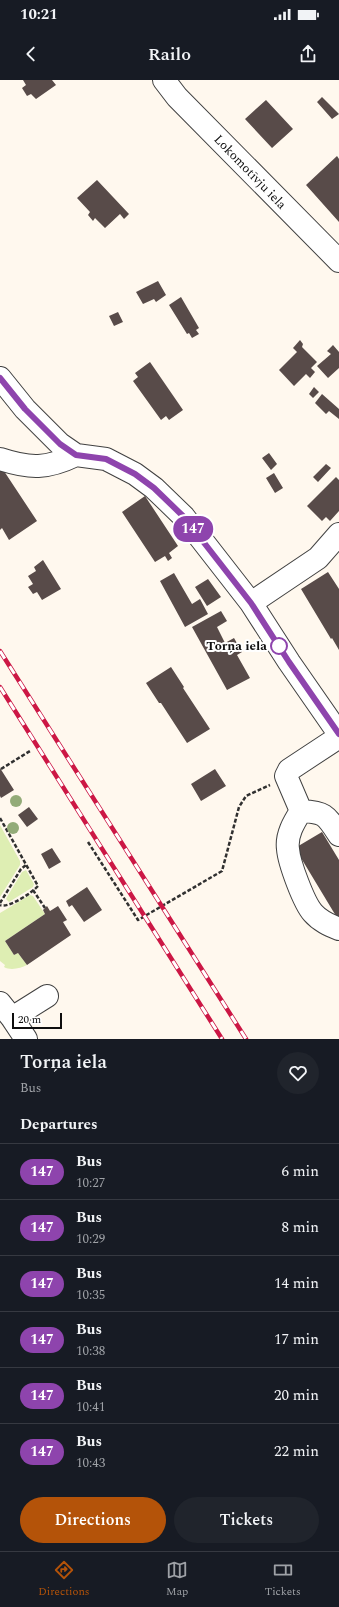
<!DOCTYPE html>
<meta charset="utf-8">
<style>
:root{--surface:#171b24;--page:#20242c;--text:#f1f3f6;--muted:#9ea1a6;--line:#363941;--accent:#b45309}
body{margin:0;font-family:Spectral,serif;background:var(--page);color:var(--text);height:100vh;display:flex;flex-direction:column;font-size:15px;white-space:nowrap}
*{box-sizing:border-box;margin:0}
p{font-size:13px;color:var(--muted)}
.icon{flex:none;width:22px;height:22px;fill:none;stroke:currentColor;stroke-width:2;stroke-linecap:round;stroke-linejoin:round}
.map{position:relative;height:959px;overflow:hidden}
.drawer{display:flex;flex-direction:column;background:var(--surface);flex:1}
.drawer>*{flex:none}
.badge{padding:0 8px;border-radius:13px;font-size:14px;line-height:26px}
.scale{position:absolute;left:12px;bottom:10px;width:50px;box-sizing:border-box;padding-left:4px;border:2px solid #0e0e0e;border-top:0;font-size:11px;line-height:14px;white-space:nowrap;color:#0e0e0e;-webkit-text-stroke:3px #fff;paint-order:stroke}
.map>.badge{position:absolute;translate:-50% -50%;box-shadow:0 0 0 2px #fff}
h2{padding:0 20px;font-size:15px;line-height:36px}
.round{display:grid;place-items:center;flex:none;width:42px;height:42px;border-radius:21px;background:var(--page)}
.summary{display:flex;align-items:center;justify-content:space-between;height:68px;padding:0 20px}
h1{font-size:19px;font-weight:600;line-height:30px}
.button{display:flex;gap:8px;margin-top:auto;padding:8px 20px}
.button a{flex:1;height:46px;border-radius:24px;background:var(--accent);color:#fff;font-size:16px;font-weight:600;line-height:46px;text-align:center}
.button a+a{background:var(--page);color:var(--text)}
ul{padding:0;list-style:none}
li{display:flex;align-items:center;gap:12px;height:56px;padding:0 20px;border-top:1px solid var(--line)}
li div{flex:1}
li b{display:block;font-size:15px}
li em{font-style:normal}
li .badge{min-width:44px;font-weight:700;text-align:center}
.status{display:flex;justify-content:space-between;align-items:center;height:28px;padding:0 20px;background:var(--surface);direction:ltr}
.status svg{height:11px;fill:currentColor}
header{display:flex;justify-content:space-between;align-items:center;height:52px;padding:0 20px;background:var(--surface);font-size:18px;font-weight:600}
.menu{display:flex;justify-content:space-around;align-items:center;height:56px;border-top:1px solid var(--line);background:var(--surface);font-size:11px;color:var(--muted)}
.menu a{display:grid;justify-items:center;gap:2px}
.menu .current{color:var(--accent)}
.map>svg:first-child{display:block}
</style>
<div class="status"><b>10:21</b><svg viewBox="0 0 49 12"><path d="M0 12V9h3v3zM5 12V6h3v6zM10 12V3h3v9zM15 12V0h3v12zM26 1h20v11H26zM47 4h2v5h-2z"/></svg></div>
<header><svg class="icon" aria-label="back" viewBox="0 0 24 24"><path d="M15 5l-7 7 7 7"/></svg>Railo<svg class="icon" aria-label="share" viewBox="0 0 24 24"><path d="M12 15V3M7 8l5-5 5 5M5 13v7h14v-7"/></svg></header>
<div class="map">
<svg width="339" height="959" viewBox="0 0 339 959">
<rect width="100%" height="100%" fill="#fff8ee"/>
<path fill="#deeeb3" d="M0,745L20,781V785L0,817Z
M26,790L34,804L33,807L9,822L6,819L7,817L22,792Z
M30,815L33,816L45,834L5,861L14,875L18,873L27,885C21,888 11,891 4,887L5,885L0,881V833Z"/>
<path fill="#584b49" d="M23,0H52L56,5L36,19L31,14L27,16L22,8L26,5Z
M322,17L339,34L332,39L317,22Z
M266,20L293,49L272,68L245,39Z
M337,76L339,79V142L306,105Z
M97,100L129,134L124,139L120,134L105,148L95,138L93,141L88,135L90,132L77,118Z
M158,201L166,215L156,222L154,219L143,224L136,212Z
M181,217L199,248L196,250L199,254L192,258L189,253L187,254L169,225Z
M118,232L123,242L114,246L109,236Z
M300,260L303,264L302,267L317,282L311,288L315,292L310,298L306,294L294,306L279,290L297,272L293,268Z
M333,265L339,272V288L328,298L317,286L331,274L327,271Z
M150,282L183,330L169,340L166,336L161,340L133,301L138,297L135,293Z
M314,307L319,312L313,318L309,314Z
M322,314L339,329V339L329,331L326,334L315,323Z
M269,373L277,384L271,390L262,378Z
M326,384L331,388L318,402L313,397Z
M0,385L37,441L9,460L2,448L0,450Z
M274,393L283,408L275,413L266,398Z
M336,397L339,400V431L330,441L326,437L322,441L307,426Z
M145,416L178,466L169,473L172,478L168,481L165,476L155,482L122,432Z
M43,480L61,509L42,520L37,512L33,514L28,507L33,504L28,496L36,491L34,487Z
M328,492L339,509V570L332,558L331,559L301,509Z
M174,493L192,524L200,519L208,534L185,547L160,501Z
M208,499L221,517L207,526L195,507Z
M221,531L227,541L217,547L225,563L234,558L242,572L237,575L250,598L227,610L192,547Z
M171,587L184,607L183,608L210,649L187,663L161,623H159L146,603Z
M0,688L14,710L1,718L0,716Z
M215,689L226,706L201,721L191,704Z
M29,727L38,739L27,747L18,735Z
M322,752L339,780V841L295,768Z
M52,768L61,782L49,789L41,774Z
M87,807L102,830L84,842L72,825L69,827L66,821Z
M47,826L50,831L58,826L67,840L63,842L71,855L27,885L18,873L14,875L5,861L45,834L43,830Z"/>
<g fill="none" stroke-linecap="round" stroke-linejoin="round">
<defs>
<path id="minor" d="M164,0L177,17L339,181
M0,298L25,329L60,364L76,375L106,379L135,394L154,408L184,437L251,523L289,582L339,654
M0,379C30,389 47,389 76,375
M251,523L318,478L339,454
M301,731C294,742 286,755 288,769C289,783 304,823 313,833C320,841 329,845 339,849
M301,731L286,696L289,690L339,657
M301,731C325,732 326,735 339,755
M0,923L12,938L47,916
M12,938L26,959"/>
</defs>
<use href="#minor" stroke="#414141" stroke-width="24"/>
<path stroke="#303030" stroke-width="2.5" stroke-dasharray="4 2" stroke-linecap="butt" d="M1,689L30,671
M0,738L38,806C33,812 8,829 0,825
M88,762L138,840L222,791L239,727L246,716L270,705
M33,810L45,828
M0,823L21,789L26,785"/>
<use href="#minor" stroke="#fff" stroke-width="22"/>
<defs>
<path id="rail" d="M0,571L246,959
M0,607L222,959"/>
</defs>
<use href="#rail" stroke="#cc1745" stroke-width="4.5"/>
<use href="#rail" stroke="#fff" stroke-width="3" stroke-dasharray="9" stroke-linecap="butt"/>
</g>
<g fill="#93ab78">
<circle cx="16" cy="721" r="6"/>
<circle cx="13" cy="748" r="6"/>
</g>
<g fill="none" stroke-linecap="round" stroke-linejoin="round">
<defs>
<path id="line" d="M0,298L25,329L60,364L76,375L106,379L135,394L154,408L184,437L251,523L289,582L339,654"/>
</defs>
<use href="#line" stroke="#fff" stroke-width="9"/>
<use href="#line" stroke="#8e44ad" stroke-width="6"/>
</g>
<circle fill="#fff" stroke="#8e44ad" stroke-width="2" cx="279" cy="566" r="8"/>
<g text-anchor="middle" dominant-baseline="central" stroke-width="4" stroke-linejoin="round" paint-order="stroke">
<g font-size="13" fill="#0e0e0e" stroke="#fff">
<text transform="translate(250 92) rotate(46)">Lokomotīvju iela</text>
</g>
<g font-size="13" font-weight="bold" fill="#0e0e0e" stroke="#fff" text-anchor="end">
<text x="267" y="566">Torņa iela</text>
</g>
</g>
</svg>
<div class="scale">20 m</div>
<b class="badge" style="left:193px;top:449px;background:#8e44ad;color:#fff">147</b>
</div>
<section class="drawer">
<div class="summary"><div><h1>Torņa iela</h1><p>Bus</p></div><a class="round"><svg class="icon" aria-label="heart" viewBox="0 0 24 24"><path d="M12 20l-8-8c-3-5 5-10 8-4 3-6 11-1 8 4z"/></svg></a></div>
<h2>Departures</h2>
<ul>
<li><span class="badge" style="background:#8e44ad;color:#fff">147</span><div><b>Bus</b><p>10:27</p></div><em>6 min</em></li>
<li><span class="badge" style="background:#8e44ad;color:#fff">147</span><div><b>Bus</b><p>10:29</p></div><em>8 min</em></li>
<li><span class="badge" style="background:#8e44ad;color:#fff">147</span><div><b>Bus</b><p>10:35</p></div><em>14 min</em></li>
<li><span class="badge" style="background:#8e44ad;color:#fff">147</span><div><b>Bus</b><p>10:38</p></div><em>17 min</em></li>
<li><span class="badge" style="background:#8e44ad;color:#fff">147</span><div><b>Bus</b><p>10:41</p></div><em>20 min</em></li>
<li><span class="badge" style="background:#8e44ad;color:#fff">147</span><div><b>Bus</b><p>10:43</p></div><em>22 min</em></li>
</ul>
<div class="button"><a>Directions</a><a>Tickets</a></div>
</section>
<nav class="menu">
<a class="current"><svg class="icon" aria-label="directions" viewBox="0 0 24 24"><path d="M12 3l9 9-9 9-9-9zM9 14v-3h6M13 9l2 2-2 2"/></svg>Directions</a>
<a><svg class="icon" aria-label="map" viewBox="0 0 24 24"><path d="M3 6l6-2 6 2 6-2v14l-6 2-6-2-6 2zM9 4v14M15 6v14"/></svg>Map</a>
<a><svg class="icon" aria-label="tickets" viewBox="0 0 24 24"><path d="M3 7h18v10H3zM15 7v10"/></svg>Tickets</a>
</nav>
